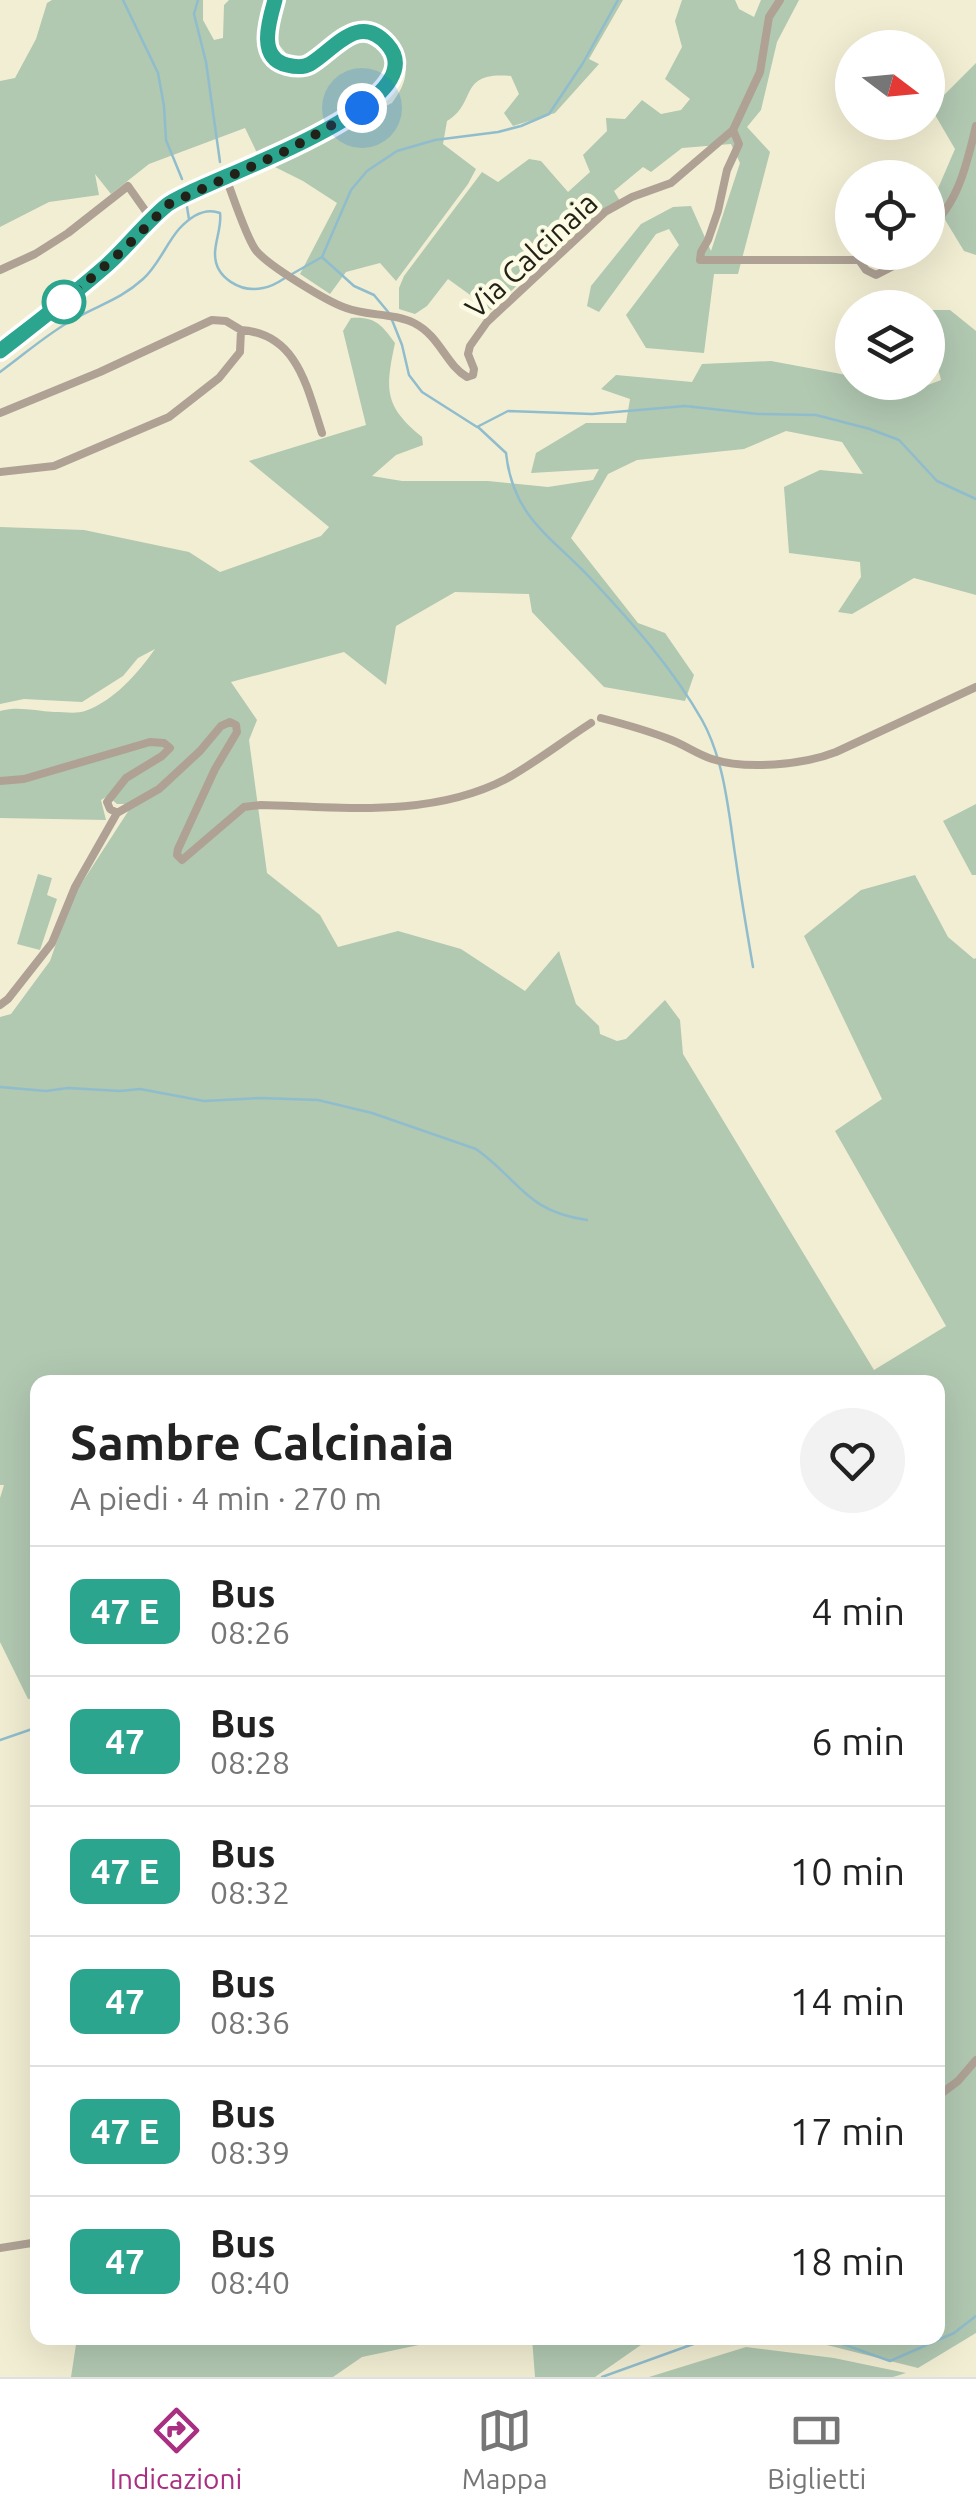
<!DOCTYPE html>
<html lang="it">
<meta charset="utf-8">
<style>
:root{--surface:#fff;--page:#f2f2f2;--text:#222;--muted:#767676;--line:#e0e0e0;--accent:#a92f82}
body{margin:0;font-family:Ubuntu,sans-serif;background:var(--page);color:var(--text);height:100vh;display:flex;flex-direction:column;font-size:38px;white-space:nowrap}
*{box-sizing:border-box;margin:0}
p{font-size:32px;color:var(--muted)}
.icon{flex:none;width:55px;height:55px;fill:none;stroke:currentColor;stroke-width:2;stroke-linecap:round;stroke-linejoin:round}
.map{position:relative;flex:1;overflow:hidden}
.panel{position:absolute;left:30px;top:1375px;width:915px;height:970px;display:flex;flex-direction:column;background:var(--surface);border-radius:20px;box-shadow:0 10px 40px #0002}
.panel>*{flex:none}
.badge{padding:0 20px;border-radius:15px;font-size:35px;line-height:65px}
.needle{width:65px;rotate:106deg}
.controls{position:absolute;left:835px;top:30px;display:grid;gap:20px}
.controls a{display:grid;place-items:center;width:110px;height:110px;border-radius:50%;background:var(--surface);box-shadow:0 10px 40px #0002;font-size:50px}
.you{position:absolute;width:50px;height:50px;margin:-25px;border:8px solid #fff;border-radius:50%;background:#1a73e8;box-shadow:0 0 0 15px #1a73e833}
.map>.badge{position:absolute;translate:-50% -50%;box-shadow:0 0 0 5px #fff}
.round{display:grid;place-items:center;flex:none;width:105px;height:105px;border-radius:52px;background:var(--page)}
.summary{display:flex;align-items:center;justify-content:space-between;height:170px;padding:0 40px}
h1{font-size:48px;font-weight:600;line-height:75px}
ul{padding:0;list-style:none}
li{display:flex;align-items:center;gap:30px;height:130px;padding:0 40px;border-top:2px solid var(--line)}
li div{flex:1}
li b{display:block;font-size:38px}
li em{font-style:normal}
li .badge{min-width:110px;font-weight:700;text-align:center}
.tab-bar{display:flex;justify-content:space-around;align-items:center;height:140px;border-top:2px solid var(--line);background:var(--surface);font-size:28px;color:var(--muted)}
.tab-bar a{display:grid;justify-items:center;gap:5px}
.tab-bar .on{color:var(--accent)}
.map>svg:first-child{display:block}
</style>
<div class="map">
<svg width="976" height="2377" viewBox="0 0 976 2377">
<rect width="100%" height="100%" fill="#f2eed3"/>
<path fill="#b1c8b1" d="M52,0H203V20L214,40L223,38L224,5L229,0H268C259,43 255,75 310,73C326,58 342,39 364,33L378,40L386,53L388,72L380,87L366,101L343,111L259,157L245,128L149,164L111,194L95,174L99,195L49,202L0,227V81L15,78L36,39L47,3Z
M282,0H623L589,59L599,64L555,113L513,126L504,113L519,94L511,76C457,71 478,103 447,121L443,144L476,169L468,184L396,281L380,263L346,272L330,294L300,274L337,203L303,181L269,164L392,103C404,87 410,73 402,53C391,25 363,19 338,33C321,42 310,55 291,60L277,42Z
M682,0H735L739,9L754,17L761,0H799L777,42L761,110L747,127L770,152L738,274H714L704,353L646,348L626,315L679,245L669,229L656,234L599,312L587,306L591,286L641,224L673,207L691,206L711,251L740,163L731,144L682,148L651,172L643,167L614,191L620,201L564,241L491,310L448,279L427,306L415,314L399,309V288L404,276L482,172L498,182L529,159L541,161L568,192L590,172L583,155L607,131L606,118L625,119L642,100L661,114L681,110L690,99L665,79L682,47L675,21Z
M976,63V255L964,251L933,200L955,149L931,108Z
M928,310H950L976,331V595L914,578L852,614L838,612L861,577L860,562L789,553L784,487L820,470L863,474L842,442L786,431L744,449L637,460L608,474L571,538L638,623L665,633L694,675L685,701L604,687L532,612L529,594L455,592L396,626L386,685L344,652L231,682L257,720L249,740L267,873L320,915L338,947L398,931L461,949L525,991L559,951L576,1004L599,1026L600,1034L617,1041L626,1039L665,1000L680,1020L683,1054L874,1370L946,1326L835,1131L882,1099L804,936L861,890L915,875L948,937L974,959L976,958V2333L918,2368L799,2338H938V1382H38L37,1698L28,1699L0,1642V1498L4,1485H0V1017L11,1014L50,961L72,898L129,810L128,804H117L108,796L101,800L106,820L0,818V711C19,706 35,711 54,712C64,712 77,714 85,711C114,701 138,673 155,649L138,658L123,676L82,702L24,699L0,704V527L84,530L189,552L220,572L321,536L329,527L249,461L366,425L343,331L351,318C375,316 382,325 395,343C385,390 384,406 422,437L423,445L396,455L372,476L402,481H488L548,487L593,480L599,469L531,473L536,453L586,423H626L630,399L601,389L616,375L692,382L702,364L771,361L852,376V382L890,383L920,388L941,380L928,330Z
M976,804V875H972L943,821Z
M38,874L52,878L47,895L57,899L40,950L17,944Z
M77,2338H452L362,2357L333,2377H71Z
M532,2338H651L595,2377H535Z
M746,2347L834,2358L906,2373L893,2377H649Z"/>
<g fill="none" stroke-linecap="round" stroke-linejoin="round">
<path stroke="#90bdcd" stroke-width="2.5" d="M123,0L158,73L164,106L166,140L182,179
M198,0L194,14L206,62L220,162
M187,207L189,219
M323,258L354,286L374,295L389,313
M292,274L322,257L351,190L367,171L397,151L435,140L498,132L521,126L549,114L583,63L618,0
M392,320L402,345L409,375L422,392L477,427L508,411L592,414L685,406L758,414L816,415L870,429L899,440L937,481L976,499
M0,372C25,354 49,332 76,318C101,304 121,299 143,279C158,266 166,244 179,229C190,217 204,207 220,213C222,227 215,240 215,254C215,278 241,293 263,288C270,287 279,282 285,278
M478,427L506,453C513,519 553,537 594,582C634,625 673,669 702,720C725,761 729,816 736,861C741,897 747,932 753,967
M0,1087L46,1091L68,1088L120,1091L140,1089L204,1101L261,1098L318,1100L372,1113L476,1149C521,1181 525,1211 587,1220
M0,1740L38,1727
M794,2338L802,2340L822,2338
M826,2338L890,2361L954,2333L976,2316
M602,2377L710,2338"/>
<path stroke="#afa295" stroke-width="8" d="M733,130L739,144L727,170L718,211L708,240L701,252L700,260H859L866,270L876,275L905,260L909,252
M226,178C233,196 245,234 255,249C265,264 328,302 346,308C367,316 394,313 414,323C440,336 446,365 467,377L473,375L474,369L468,354L470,346L487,322L605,212L632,197L671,183L733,130L760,72L769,17L780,0
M928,229C958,205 967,163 976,126
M0,270L35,254L68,233L128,186L152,220
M241,330C298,334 307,388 322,433
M0,413L100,372L212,320L226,321L241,330L240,352L219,378L169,417L54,466L0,472
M601,718C624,724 646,730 669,739C683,744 697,754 712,759C746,770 803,765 836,752L976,687
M0,781L24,779L150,742L164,743L170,748L162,756L126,778L107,802L110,809L117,813
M117,813L159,789L200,751L221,726L230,722L236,725L237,732L215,769L178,849L177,855L182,860L244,807L261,805C342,807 431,818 506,779C535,763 563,741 591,723
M0,1005L8,999L52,943L75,887L117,813
M938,2096L958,2081L976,2060
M0,2248L38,2242"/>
<path stroke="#917e6b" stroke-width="10" d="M0,351C36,323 73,295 107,265C128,246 145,223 167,205C197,181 443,106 387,44C357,11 335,50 310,64C303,68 295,67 287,65C257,58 269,21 275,0"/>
</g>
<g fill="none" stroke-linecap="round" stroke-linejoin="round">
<defs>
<path id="line" d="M0,351C36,323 73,295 107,265C128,246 145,223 167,205C197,181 443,106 387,44C358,12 334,50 310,64C303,68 295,67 287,65C257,58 269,21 275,0"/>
</defs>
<use href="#line" stroke="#fff" stroke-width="22"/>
<use href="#line" stroke="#2ba58e" stroke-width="15"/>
<path stroke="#232218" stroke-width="10" stroke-dasharray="0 18" d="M64,302L123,250L169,204L290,149L362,108"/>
</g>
<circle fill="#fff" stroke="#2ba58e" stroke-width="5" cx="64" cy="302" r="20"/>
<g text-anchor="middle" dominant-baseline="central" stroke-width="9" stroke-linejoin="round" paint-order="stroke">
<g font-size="30" fill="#232218" stroke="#fefbe5">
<text transform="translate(531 255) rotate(-43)">Via Calcinaia</text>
</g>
</g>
</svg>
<div class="controls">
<a><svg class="needle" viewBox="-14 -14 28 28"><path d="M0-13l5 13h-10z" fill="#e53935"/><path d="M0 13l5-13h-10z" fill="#767676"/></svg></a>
<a><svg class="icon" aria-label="locate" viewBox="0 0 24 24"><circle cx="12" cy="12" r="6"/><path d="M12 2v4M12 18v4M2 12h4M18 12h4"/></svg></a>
<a><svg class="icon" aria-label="layers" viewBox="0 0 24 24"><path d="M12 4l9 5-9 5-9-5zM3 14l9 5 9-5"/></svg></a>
</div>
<div class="you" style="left:362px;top:108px"></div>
<section class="panel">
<div class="summary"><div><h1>Sambre Calcinaia</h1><p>A piedi · 4 min · 270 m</p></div><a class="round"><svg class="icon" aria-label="heart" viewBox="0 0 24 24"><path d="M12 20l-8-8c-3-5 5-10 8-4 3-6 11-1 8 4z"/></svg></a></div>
<ul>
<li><span class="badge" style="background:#2ba58e;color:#fff">47 E</span><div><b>Bus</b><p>08:26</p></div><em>4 min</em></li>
<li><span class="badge" style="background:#2ba58e;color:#fff">47</span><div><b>Bus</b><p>08:28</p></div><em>6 min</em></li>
<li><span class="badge" style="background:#2ba58e;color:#fff">47 E</span><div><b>Bus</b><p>08:32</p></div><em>10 min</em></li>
<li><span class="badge" style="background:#2ba58e;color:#fff">47</span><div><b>Bus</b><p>08:36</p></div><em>14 min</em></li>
<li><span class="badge" style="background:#2ba58e;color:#fff">47 E</span><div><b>Bus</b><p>08:39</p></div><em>17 min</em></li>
<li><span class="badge" style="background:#2ba58e;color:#fff">47</span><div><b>Bus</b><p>08:40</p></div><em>18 min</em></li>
</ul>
</section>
</div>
<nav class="tab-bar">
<a class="on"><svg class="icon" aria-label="directions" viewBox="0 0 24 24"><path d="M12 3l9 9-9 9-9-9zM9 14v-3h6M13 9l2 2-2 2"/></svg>Indicazioni</a>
<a><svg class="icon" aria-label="map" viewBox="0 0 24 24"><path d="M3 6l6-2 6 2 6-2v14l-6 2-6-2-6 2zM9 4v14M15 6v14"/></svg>Mappa</a>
<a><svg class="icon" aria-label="tickets" viewBox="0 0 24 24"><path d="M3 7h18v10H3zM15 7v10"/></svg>Biglietti</a>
</nav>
